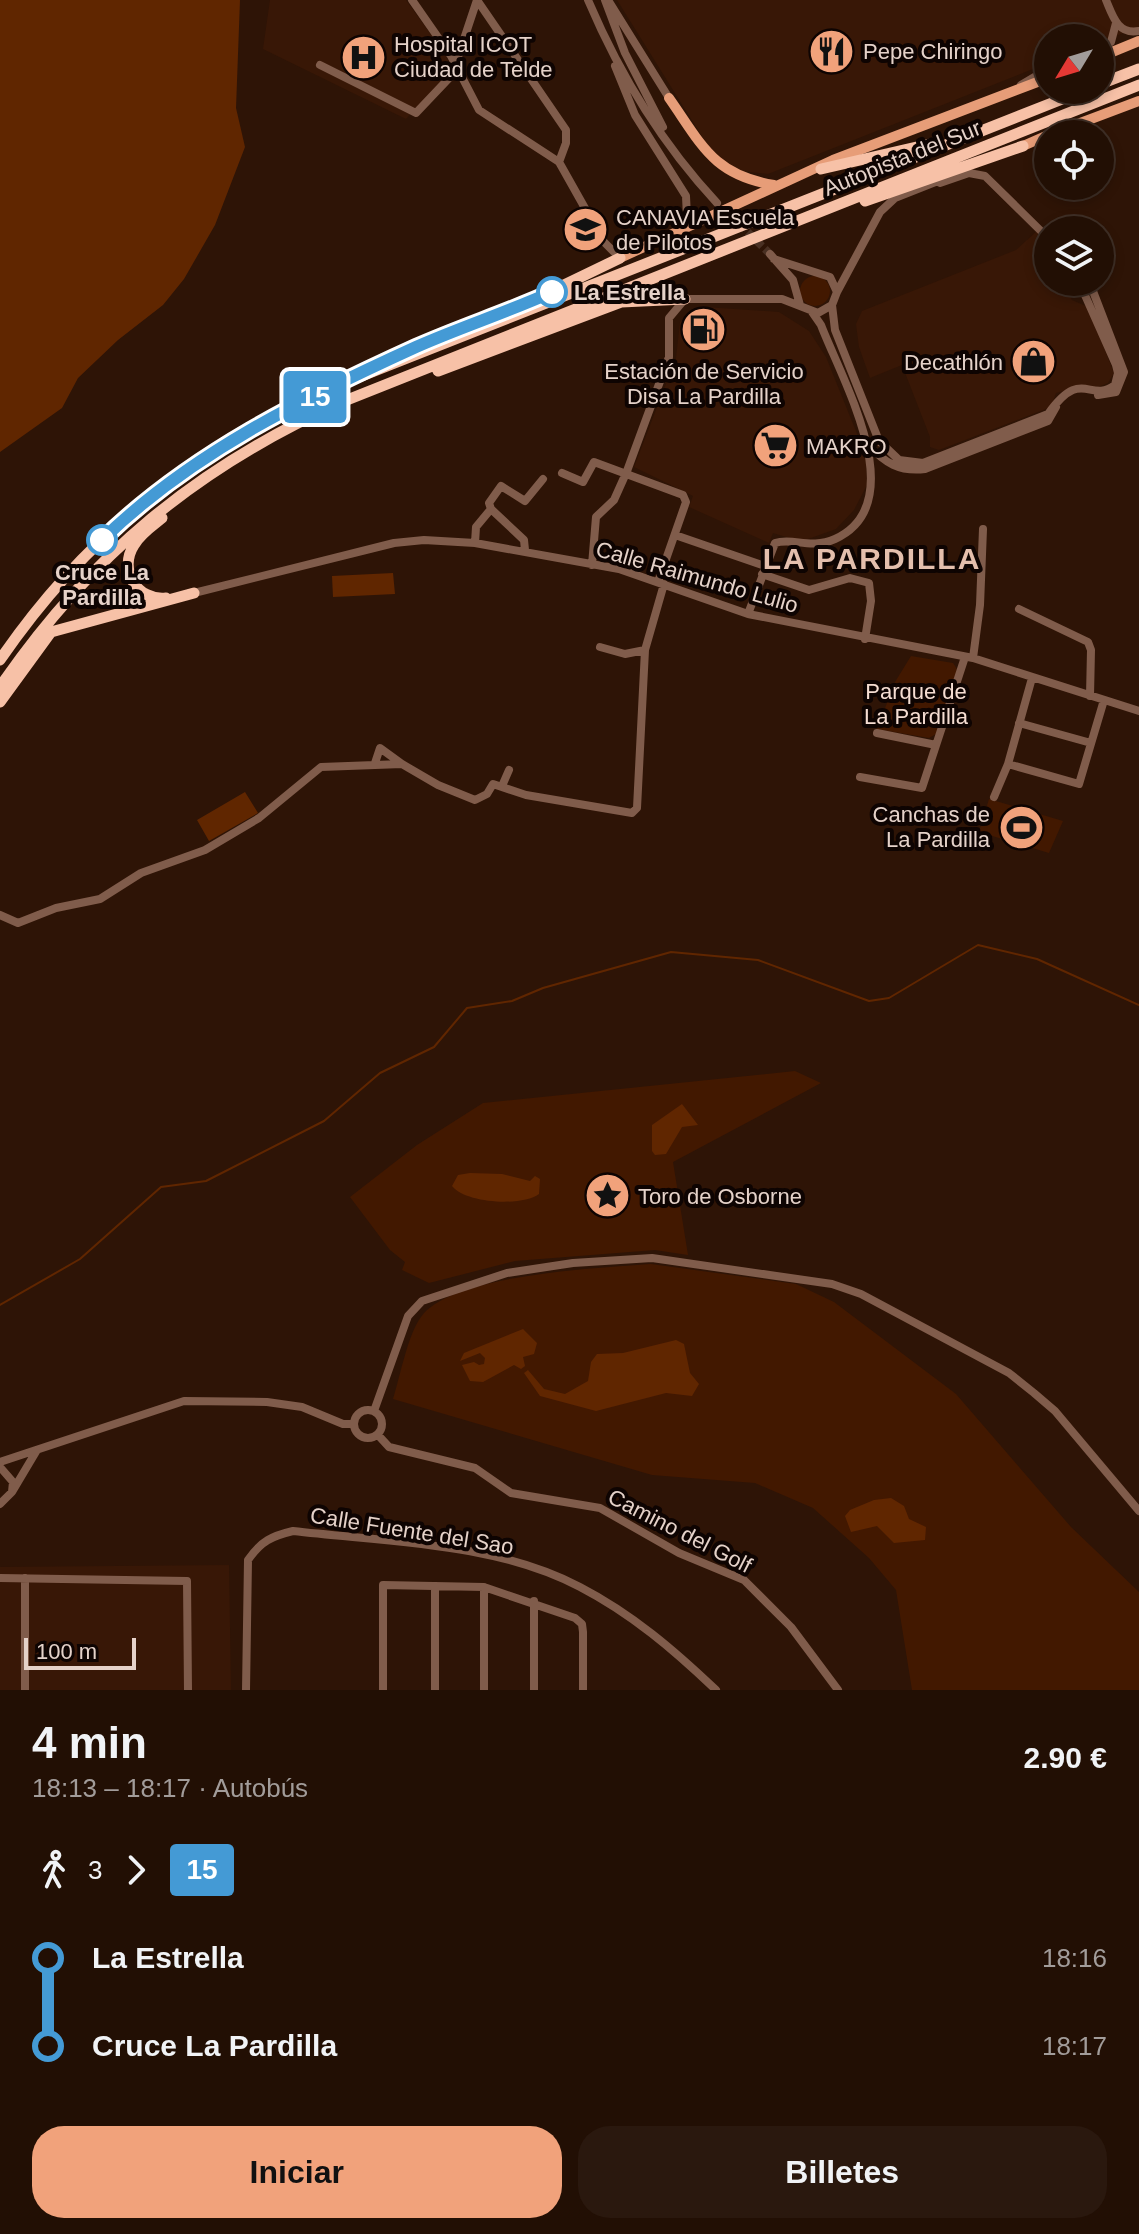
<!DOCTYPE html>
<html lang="es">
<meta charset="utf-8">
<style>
:root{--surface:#220f04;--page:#2a180e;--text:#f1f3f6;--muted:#a29c9a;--line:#3f2f26;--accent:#f1a27b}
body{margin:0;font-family:Helvetica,sans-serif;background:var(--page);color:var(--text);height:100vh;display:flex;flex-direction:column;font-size:30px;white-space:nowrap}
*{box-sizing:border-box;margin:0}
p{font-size:26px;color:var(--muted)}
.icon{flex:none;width:44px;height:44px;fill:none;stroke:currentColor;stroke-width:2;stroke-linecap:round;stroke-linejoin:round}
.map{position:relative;height:1690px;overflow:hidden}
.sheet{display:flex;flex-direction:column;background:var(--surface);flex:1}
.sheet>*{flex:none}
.badge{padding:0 16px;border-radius:6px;font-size:28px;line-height:52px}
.needle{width:52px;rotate:232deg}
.fabs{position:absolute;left:1034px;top:24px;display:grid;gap:16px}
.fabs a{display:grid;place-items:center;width:80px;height:80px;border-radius:50%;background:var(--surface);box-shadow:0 4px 12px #0003,0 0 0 2px var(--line);font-size:40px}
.scale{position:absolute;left:24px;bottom:20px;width:112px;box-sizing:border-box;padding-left:8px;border:4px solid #e5d2c9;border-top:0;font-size:22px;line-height:28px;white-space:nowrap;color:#e5d2c9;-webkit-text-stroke:6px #0e0402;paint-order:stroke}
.map>.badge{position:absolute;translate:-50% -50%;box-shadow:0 0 0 4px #fff}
.legs{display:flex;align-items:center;gap:12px;height:88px;padding:0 32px;font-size:26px}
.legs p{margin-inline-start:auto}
.overview{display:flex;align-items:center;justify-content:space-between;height:136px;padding:0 32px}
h1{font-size:44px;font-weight:600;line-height:60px}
.action{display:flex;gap:16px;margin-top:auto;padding:16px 32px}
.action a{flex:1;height:92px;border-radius:32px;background:var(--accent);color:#111;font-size:32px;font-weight:600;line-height:92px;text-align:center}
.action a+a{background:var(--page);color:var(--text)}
ul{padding:0 32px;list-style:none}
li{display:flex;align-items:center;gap:28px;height:88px;font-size:30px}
li i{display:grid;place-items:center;width:12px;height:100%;margin:0 10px;background:currentColor}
li i::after{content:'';width:20px;height:20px;margin:-10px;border:6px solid;border-radius:50%;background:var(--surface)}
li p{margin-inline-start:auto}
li:first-child i{background:linear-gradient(#0000 50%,currentColor 0)}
li:last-child i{background:linear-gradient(currentColor 50%,#0000 0)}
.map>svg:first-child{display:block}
</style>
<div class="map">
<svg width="1139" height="1690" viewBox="0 0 1139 1690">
<rect width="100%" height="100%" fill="#2e1406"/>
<path fill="#381706" d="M270,0H406L440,47L451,65L450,71L406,119L263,49Z
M617,0H1139V27L1100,42V38H1048V63L768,174L740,171L721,159L706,143Z
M1037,231L1048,242V282H1064L1072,300L1088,307L1114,373L1108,383L1098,387L1082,386L1056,393L1051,407L939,450L930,447V437L902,365L870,378L859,347L856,324L862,311L1016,250Z
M704,307L779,312L809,331L826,357L866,456L867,485L854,510L836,529L808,539H793L773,533L769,543L689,507L693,496L634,467L676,358L680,322L690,311Z
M229,1565L231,1690H0V1567Z"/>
<path fill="#421800" d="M800 291a15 15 0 1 1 30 0a15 15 0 1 1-30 0Z
M911,656L953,663L957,669L936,734L929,738L877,729L895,682Z
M989,799L1063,821L1049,853L979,832Z
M795,1071L821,1083L673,1162L688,1255L655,1250L515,1261L429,1283L402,1270L405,1262L390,1250L350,1197L417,1145L483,1103Z
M651,1264L796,1284L834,1302L956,1394L1071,1527L1139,1592V1690H912L896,1590L869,1558L813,1508L755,1483L652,1475L393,1399C400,1377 408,1334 421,1317C451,1274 600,1268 651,1264Z"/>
<path fill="#602600" d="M0,0H240L236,108L245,147L215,225L184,279L163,305L118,340L78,378L62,408L0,452Z
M393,573L395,594L333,597L332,576Z
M245,792L258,813L209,841L197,820Z
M682,1104L698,1125L682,1127L666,1154L655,1155L652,1151V1125Z
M470,1173L502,1174L530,1181L535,1176L540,1179L539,1194C521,1207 465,1203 452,1186L458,1175Z
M523,1329L537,1343L534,1354L523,1357L525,1366L521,1369L514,1365L483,1382L470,1381L462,1365L474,1362L479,1365L484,1364L485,1358L480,1353L460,1361L464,1353Z
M676,1340L684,1344L690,1373L699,1384L692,1396L666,1393L596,1411L540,1396L524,1373L528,1370L544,1389L565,1394L588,1381L591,1362L597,1354L623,1353Z
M891,1498L904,1506L909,1519L926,1527L925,1540L894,1543L877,1526L851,1532L845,1516L850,1510L874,1500Z"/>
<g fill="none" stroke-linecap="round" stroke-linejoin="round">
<path stroke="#602600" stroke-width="2" d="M0,1305L80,1259L161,1187L206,1181L324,1121L380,1073L434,1047L467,1008L512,1001L543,988L671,952L758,960L869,1001L889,998L978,945L1037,959L1139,1005"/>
<path stroke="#493023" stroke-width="8" stroke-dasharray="8 4" stroke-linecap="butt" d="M722,207L770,254"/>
<path stroke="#805c4b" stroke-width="8" d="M412,0L451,56L479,110L559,162L604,242L620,258
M477,0L566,130V143L559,162
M588,0C619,73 662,144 717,203
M605,0L625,53L663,127
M608,0L669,98
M1106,0C1113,17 1118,35 1139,31
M1100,48L1111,42L1116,23
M320,65L416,113L452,75L477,0
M615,66L635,115L686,196L687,218L678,231
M1021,85L1048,69
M940,183L969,173L985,176L1048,238
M770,254L793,280L800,305
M1068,282L1075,293L1088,291
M1091,286L1124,372L1116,392L1098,395
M837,292L880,212L895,198L943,179
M832,305L835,330L879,441L899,460L923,463L1048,414C1082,366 1089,404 1115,385L1118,373L1116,365L1084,293
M868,444C884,463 900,472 925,469L1048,421L1056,407
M562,473L583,482L594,462L683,495L686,502L658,582
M491,509L489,503L501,486L525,501L543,479
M491,509L524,540L525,550
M675,535L765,566
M475,543L476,527L491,509
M592,565L596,517L614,500L627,471L669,357V318L685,299H782L818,313L832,305L837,292L830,277L774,259
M762,574L809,590L850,578L869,583L871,601L865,639
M194,593L394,543L424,540L475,543L619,569L748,614L973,658L1139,711
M1019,609L1088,642L1091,650L1090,696
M748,614L775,543C793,537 810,550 835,539C914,503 841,378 821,325L812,312
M600,647L625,654L645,650
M973,658L980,605L983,529
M1019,723L1091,743
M877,733L936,745
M375,763L380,748L402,764
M1008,764L1079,784L1104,700
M860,777L922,788L965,657
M502,786L509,770
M994,797L1008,764L1032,678
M0,915L18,923L56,908L100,899L141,873L205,850L259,818L321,767L402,764L438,785L475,800L487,794L493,784L526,795L632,813L637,808L645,650L664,584
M354 1424a14 14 0 1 1 28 0a14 14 0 1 1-28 0Z
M374,1411L408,1316L422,1301L507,1273L573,1263L652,1258L832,1284L861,1294L1009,1373L1034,1393L1055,1411L1139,1511
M378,1435L389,1447L475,1468L511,1493L600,1508L679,1553L744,1580L791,1627L838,1690
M0,1462L184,1401L267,1402L302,1407L343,1424H354
M0,1467L13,1482L12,1492L0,1504
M12,1492L37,1450
M0,1578L187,1581L188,1690
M25,1578V1690
M435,1586V1690
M484,1587V1690
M246,1690L248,1560C261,1541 272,1536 293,1531C387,1542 495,1542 580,1587C632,1614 674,1650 716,1690
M383,1690V1585L484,1587L575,1618L582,1624L583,1632V1690
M534,1690V1601"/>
<path stroke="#e79d78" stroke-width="10" d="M1100,57L1139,41
M669,98C702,145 713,175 774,185
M1051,134L1139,101
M1023,146L1048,135
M620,258L833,160L1048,78"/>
<path stroke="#f7c1a7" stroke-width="11" d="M1100,84L1139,69
M821,169L934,143
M865,201L1023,146
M533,300L620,258
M438,371L621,302L685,299
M162,518C152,526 140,534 134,545C118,570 137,601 166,598
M0,660C91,527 192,457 334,387L1085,90
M0,687C90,556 196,467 342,402L1139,85
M0,702L51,632L194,593"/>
</g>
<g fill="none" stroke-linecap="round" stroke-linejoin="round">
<defs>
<path id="line-1" d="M102,540C191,453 304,398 416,347C461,327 508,312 552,292"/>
</defs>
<use href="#line-1" stroke="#fff" stroke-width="18"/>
<use href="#line-1" stroke="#449ad5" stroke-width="12"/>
</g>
<defs>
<symbol id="restaurant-disc" viewBox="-11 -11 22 22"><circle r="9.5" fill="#f1a27b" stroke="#0e0402"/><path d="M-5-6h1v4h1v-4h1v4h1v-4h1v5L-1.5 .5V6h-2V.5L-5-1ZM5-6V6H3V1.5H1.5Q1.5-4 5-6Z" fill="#111"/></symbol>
<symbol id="hospital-disc" viewBox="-11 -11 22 22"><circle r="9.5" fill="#f1a27b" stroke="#0e0402"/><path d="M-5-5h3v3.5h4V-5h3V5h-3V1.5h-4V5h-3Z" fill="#111"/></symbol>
<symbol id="school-disc" viewBox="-11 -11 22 22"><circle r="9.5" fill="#f1a27b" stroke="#0e0402"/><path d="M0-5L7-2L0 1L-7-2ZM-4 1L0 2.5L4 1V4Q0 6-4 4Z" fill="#111"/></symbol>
<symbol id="fuel-disc" viewBox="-11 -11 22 22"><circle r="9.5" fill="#f1a27b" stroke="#0e0402"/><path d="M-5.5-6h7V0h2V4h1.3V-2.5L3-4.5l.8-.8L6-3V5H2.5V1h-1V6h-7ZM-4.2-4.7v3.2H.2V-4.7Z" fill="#111"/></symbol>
<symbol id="shop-disc" viewBox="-11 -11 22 22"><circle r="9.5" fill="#f1a27b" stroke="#0e0402"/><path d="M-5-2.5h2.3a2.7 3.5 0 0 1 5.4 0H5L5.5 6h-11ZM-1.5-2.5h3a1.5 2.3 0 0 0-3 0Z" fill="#111"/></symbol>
<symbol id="supermarket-disc" viewBox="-11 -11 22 22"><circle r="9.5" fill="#f1a27b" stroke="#0e0402"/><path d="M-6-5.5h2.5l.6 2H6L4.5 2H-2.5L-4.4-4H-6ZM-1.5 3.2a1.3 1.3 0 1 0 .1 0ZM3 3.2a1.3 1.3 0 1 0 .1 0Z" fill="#111"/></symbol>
<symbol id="stadium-disc" viewBox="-11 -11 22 22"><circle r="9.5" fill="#f1a27b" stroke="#0e0402"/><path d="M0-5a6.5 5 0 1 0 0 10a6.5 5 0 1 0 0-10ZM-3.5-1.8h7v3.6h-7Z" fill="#111"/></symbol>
<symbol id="sight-disc" viewBox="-11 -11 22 22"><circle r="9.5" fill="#f1a27b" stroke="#0e0402"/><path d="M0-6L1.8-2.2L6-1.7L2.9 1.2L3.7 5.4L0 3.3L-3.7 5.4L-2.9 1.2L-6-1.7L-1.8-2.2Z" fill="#111"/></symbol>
</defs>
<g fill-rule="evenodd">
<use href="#restaurant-disc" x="806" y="26" width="51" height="51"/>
<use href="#hospital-disc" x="338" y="32" width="51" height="51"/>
<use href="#school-disc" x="560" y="204" width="51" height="51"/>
<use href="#fuel-disc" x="678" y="304" width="51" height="51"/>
<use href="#shop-disc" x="1008" y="336" width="51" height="51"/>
<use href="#supermarket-disc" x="750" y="420" width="51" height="51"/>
<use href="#stadium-disc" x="996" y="802" width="51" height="51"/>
<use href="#sight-disc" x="582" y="1170" width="51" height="51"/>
</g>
<g fill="#fff" stroke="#449ad5" stroke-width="4">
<circle cx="552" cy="292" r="14"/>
<circle cx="102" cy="540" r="14"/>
</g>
<g text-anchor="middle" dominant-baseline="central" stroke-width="8" stroke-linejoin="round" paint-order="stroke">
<g font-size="22" fill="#e5d2c9" stroke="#0e0402" text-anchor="start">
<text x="394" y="44">Hospital ICOT<tspan x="394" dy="25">Ciudad de Telde</tspan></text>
<text x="863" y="51">Pepe Chiringo</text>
<text x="616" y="217">CANAVIA Escuela<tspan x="616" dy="25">de Pilotos</tspan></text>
<text x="1003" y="362" text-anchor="end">Decathlón</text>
<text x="704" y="371" text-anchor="middle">Estación de Servicio<tspan x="704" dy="25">Disa La Pardilla</tspan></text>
<text x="806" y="446">MAKRO</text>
<text x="990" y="814" text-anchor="end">Canchas de<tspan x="990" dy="25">La Pardilla</tspan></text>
<text x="638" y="1196">Toro de Osborne</text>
</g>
<g font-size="22" fill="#e5d2c9" stroke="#0e0402">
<text transform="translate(902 158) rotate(-22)">Autopista del Sur</text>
<text transform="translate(697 577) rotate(16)">Calle Raimundo Lulio</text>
<text transform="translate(412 1531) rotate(9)">Calle Fuente del Sao</text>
<text transform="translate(680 1531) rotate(27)">Camino del Golf</text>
</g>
<g font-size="22" font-weight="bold" fill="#e5d2c9" stroke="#0e0402" text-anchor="start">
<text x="574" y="292">La Estrella</text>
<text x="102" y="572" text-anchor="middle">Cruce La<tspan x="102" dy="25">Pardilla</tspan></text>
</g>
<g font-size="22" fill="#f5ddd2" stroke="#0e0402">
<text x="916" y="691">Parque de<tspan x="916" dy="25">La Pardilla</tspan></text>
</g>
<g font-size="30" font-weight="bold" letter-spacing="2" fill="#e4bfad" stroke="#0e0402">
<text x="872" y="558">LA PARDILLA</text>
</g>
</g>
</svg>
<div class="fabs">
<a><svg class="needle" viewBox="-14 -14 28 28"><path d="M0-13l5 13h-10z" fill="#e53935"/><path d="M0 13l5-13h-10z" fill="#a29c9a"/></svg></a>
<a><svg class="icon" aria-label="locate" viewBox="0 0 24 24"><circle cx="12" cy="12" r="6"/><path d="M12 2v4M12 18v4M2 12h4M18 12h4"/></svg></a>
<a><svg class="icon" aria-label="layers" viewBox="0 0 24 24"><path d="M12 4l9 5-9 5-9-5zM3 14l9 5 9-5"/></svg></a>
</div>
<div class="scale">100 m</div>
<b class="badge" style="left:315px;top:397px;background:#449ad5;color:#fff">15</b>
</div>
<section class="sheet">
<div class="overview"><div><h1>4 min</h1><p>18:13 – 18:17 · Autobús</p></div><b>2.90 €</b></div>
<div class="legs"><svg class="icon" aria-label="walk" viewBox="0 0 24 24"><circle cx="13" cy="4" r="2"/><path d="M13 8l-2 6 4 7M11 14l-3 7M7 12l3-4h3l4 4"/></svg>3<svg class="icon" aria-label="forward" viewBox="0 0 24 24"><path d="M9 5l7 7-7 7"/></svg><b class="badge" style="background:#449ad5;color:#fff">15</b></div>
<ul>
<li><i style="color:#449ad5"></i><b>La Estrella</b><p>18:16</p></li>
<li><i style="color:#449ad5"></i><b>Cruce La Pardilla</b><p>18:17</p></li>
</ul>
<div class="action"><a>Iniciar</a><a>Billetes</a></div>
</section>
